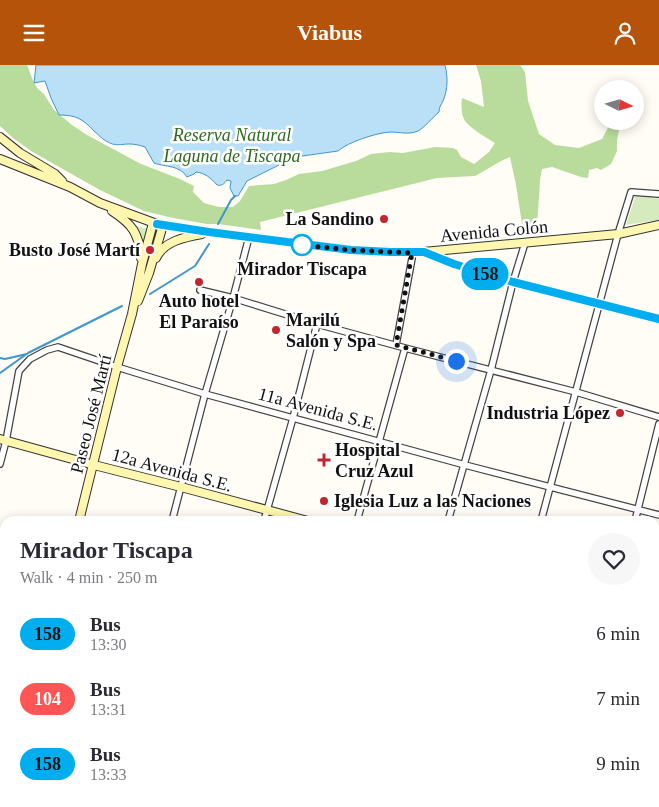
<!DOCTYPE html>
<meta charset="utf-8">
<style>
:root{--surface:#fff;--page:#f7f7f7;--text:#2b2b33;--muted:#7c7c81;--accent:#b45309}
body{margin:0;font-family:"Times New Roman",serif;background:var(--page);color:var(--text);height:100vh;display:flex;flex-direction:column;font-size:19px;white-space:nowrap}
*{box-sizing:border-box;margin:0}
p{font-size:16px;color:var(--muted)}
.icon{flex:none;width:28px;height:28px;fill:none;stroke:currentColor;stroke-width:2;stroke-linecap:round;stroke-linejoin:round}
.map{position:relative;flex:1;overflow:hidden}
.panel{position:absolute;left:0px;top:451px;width:660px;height:291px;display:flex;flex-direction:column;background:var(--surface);border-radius:15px 15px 0 0;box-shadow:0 2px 12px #0003}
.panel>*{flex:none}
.badge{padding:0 10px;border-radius:16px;font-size:18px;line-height:32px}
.needle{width:32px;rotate:95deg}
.fabs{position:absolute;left:594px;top:15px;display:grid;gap:10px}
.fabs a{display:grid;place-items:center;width:50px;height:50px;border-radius:50%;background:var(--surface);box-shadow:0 2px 12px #0003;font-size:25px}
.you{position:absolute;width:25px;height:25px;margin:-12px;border:4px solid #fff;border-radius:50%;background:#1a73e8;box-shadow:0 0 0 8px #1a73e833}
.map>.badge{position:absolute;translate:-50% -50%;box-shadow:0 0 0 2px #fff}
.round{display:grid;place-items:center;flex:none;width:52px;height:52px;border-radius:26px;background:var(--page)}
.headline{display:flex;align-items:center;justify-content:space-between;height:85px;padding:0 20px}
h1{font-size:24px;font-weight:600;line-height:38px}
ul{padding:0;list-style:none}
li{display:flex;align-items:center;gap:15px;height:65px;padding:0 20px}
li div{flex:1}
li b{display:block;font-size:19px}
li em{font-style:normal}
li .badge{min-width:55px;font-weight:700;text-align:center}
header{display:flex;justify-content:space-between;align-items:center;height:65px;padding:0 20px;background:var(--accent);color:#fff;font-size:22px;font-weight:600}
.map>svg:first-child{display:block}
</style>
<header><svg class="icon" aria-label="menu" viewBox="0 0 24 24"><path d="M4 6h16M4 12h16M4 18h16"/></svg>Viabus<svg class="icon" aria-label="person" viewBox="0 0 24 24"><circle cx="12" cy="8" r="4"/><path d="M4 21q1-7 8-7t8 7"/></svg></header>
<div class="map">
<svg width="659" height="742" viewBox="0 0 659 742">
<rect width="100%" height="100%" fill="#fffdf5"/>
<path fill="#d5ebbd" d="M637,131L659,133V155L626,160L635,132Z
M131,159L148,164L143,185Z"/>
<path fill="#b9dc9c" d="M0,0H27L34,18L38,24L44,29L54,45L72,60L87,70L141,99L180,114L194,121L193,127L204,138L219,142H233L240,136L249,121L274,119L286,115L299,109L322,106L356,96L371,89L390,87L403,88L435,82L453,83L457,85L461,92L474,99L489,87L495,78C487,73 471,64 465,56C461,50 461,39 462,33L484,42L481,16L476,0H520L525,7L528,36L539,69L555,80L579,83L602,74L610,59L616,56H621L617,75V86L611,99L601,105L597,103L589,105L588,113L581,112L552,102L542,104L540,115L537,162L525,163L522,159L516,120L510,92L501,96L475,111L437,113L260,157L261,165L218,159H207L173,153L144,146L100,125L31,86L13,73L0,61Z"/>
<path fill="#b9e0f7" stroke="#3f96cf" d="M36,0H445C448,12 448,24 443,36C441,40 439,42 439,47C432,53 425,62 418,66C409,70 399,67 390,67C376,68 348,77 338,86L295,92L247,116L238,131H234L230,123L231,116L227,115C224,119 222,121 217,120C211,113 205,108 196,107L194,109L187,112C180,100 165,102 154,98L145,82C139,80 135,79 129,79C120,79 116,82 106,76C102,74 98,69 94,66C83,54 76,50 59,50L51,33L45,16L34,18Z"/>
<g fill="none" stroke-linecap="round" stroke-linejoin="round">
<path stroke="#3f96cf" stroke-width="2" d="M218,159L231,135L235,131
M150,229L195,201L209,179
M0,293L5,294L27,289
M0,308L28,288L122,241"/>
<defs>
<path id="street" d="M425,188C501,217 581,233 659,254
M200,225L233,233L317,259L405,283L576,327L659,352
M396,280L413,188
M0,399L6,376L19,306L30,294L47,285L58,282L117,302L205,329L465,400L659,450
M172,456L205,329L233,233L249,172
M264,456L293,353L317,259
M357,456L405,283
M448,456L491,305L513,217L525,178
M541,456L618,169L631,127L659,129
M635,456L659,359
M0,513L5,514
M0,578L5,580
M0,680L5,681
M655,708H659
M211,738L227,742
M500,738L515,742
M93,742L94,738
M186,742L187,738
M280,742L281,738"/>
<path id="secondary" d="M0,72L20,88L55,109L62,116
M0,94L70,122L100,138L157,159L209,167L351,185L391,187H423L618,169L659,160
M112,146C132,159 139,168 141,193
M156,193C164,176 185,172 202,169
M138,236L149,208L163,160
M0,374L94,400L181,422L308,456
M79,456L117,302L132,249L142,199L153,158
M655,553L659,554
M0,742L5,725"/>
</defs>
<use href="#street" stroke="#444" stroke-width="8"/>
<use href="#secondary" stroke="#333" stroke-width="10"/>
<use href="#street" stroke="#fff" stroke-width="5.5"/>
<use href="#secondary" stroke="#fff6b0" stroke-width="8"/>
</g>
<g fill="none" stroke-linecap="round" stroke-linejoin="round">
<defs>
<path id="line" d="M157,159L209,167L351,185L391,187H424L454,199L513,217L659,254"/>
</defs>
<use href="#line" stroke="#fff" stroke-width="11"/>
<use href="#line" stroke="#00adee" stroke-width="8"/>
<path stroke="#111" stroke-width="5" stroke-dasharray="0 9" d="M302,180H301L351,185L412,188L396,280L456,296"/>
</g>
<g fill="#c4262e" stroke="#fff" stroke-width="2">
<circle cx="384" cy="154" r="5"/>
<circle cx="150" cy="185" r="5"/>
<circle cx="199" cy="217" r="5"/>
<circle cx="276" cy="265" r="5"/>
<circle cx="620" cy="348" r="5"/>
<path d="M321.5 387.5h5v5h5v5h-5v5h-5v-5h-5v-5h5z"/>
<circle cx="324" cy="436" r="5"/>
</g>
<circle fill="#fff" stroke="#00adee" stroke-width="2.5" cx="302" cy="180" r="10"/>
<g text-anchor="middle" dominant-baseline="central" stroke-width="5" stroke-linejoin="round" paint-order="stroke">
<g font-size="18" font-style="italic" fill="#2f6b1f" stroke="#fff">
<text x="232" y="70">Reserva Natural<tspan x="232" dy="21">Laguna de Tiscapa</tspan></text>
</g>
<g font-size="18" font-weight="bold" fill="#111" stroke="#fff" text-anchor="end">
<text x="374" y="154">La Sandino</text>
<text x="140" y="185">Busto José Martí</text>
<text x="199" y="236" text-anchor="middle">Auto hotel<tspan x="199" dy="21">El Paraíso</tspan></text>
<text x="286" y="255" text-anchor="start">Marilú<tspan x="286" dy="21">Salón y Spa</tspan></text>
<text x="610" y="348">Industria López</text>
<text x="335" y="385" text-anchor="start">Hospital<tspan x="335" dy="21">Cruz Azul</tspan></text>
<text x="334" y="436" text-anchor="start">Iglesia Luz a las Naciones</text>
</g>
<g font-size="18" fill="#111" stroke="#fff">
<text transform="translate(494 166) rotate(-5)">Avenida Colón</text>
<text transform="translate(318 344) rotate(15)">11a Avenida S.E.</text>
<text transform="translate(91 349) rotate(-76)">Paseo José Martí</text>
<text transform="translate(172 405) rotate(15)">12a Avenida S.E.</text>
</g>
<g font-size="18" font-weight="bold" fill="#111" stroke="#fff">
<text x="302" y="204">Mirador Tiscapa</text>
</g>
</g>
</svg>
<div class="fabs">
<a><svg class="needle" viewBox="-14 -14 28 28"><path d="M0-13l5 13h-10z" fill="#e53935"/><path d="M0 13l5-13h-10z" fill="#7c7c81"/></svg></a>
</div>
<div class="you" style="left:456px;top:296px"></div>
<b class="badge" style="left:485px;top:209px;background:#00adee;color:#111">158</b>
<section class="panel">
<div class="headline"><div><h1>Mirador Tiscapa</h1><p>Walk · 4 min · 250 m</p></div><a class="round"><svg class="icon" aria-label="heart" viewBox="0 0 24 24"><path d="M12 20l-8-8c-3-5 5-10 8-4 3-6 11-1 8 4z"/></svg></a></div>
<ul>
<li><span class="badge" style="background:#00adee;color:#111">158</span><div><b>Bus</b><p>13:30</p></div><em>6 min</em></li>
<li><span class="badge" style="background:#f55;color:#fff">104</span><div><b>Bus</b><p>13:31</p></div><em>7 min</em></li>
<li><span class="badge" style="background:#00adee;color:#111">158</span><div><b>Bus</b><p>13:33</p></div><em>9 min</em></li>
</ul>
</section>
</div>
